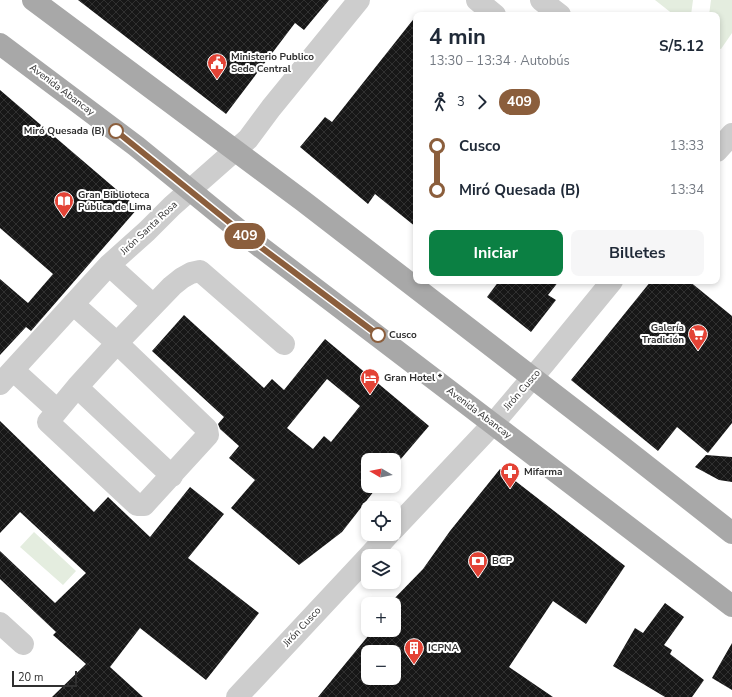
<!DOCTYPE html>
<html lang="es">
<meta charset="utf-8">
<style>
:root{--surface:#fff;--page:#f6f6f7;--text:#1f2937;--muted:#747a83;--accent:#0b8043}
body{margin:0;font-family:"Nunito Sans",sans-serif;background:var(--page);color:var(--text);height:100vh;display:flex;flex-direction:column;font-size:15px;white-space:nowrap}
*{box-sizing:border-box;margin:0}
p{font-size:13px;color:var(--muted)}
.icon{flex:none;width:22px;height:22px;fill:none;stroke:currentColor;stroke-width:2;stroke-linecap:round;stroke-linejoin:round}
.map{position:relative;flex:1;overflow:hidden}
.details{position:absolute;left:413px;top:12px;width:307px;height:272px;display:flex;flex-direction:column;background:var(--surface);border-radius:8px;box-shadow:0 2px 6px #0003}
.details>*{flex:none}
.badge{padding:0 8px;border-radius:13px;font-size:14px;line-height:26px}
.needle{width:26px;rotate:280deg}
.controls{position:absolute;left:361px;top:453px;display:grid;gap:8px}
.controls a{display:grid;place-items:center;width:40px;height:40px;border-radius:8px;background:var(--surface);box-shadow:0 2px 6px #0003;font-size:20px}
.scale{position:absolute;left:12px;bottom:10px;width:65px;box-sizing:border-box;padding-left:4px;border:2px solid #303030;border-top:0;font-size:11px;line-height:14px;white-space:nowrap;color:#303030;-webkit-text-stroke:3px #fff;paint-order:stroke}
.map>.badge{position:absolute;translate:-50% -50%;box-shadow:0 0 0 2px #fff}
.legs{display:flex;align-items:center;gap:6px;height:44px;padding:0 16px;font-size:13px}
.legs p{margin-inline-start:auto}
.overview{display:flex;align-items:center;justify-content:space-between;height:68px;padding:0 16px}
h1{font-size:22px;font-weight:700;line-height:30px}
.action{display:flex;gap:8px;margin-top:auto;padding:8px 16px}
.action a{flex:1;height:46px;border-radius:8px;background:var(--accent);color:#fff;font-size:16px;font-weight:700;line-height:46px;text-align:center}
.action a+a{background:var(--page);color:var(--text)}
ul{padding:0 16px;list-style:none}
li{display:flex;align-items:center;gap:14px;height:44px;font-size:15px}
li i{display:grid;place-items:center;width:6px;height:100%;margin:0 5px;background:currentColor}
li i::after{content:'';width:10px;height:10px;margin:-5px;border:3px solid;border-radius:50%;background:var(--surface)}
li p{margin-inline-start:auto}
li:first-child i{background:linear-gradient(#0000 50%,currentColor 0)}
li:last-child i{background:linear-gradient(currentColor 50%,#0000 0)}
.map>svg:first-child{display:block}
</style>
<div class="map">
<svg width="732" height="697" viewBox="0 0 732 697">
<defs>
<pattern id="building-cross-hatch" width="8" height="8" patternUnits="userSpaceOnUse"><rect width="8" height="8" fill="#171717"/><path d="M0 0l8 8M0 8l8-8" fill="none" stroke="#303030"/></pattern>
</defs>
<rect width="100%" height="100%" fill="#fff"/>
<path fill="#e4eddf" d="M655,0H693L691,15H674Z
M711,0H732V33L721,49L717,48V15H709Z
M34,532L76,571L63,585L20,547Z"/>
<path fill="url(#building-cross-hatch)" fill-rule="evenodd" d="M78,0H329L304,30L295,23L226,114Z
M416,16V227L375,194L368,204L300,147L325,117L332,122Z
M0,90L138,208L31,331L26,327L0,355V279L28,303L53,274L0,228Z
M499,281H559L548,295L556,300L531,332L487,297Z
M651,281H689L732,316V423L708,453L677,427L658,451L571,380Z
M184,315L264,388L272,379L284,390L325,339L429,426L394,467V460H368V486H378L342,532L299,565L231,508L255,480L229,458L239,446L220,429L218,424L224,417L152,351ZM327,379L360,406L331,442L324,436L313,449L287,428Z
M0,421L94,512L108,497L150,537L190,487L224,514L188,558L259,613L206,680L140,628L110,667L143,697H52L86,664L53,635L56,632L0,579V551L55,603L86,573L20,512L0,533Z
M706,455L732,457V482L719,480L695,467Z
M500,469L625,566L586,624L553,601L509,667L553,697H318L373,630H394V604H389L423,569L450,531ZM368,652H394V678H368Z
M665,603L684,617L664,645L672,650L670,654L704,680L692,697H665L613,666L635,628L643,633Z
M732,643V690L712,678Z"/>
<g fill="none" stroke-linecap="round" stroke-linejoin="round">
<path stroke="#cdcdcd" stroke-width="22" d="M477,0L495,15
M541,0L560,15
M717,151L732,134
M109,265L153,305
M73,304L117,343L172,286L182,278L191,273L200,271L284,344
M117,343L207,429L208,435L144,505H137L48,422L77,387Z
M13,370L57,410
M0,384L109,265L147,231L172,206L248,139L271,108L359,0
M77,387L172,476
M394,529L493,424L544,364L612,281
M369,556L389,534
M0,623L23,644
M237,697L368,557"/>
<path stroke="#a8a8a8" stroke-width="22" d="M33,0L303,201L616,442L732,533
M0,44L136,146L250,239L732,606"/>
</g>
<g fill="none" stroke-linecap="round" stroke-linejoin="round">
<defs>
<path id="line-1" d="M116,131L250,239L378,335"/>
</defs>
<use href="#line-1" stroke="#fff" stroke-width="9"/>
<use href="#line-1" stroke="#8b5e3c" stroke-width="6"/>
</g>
<defs>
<symbol id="civic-pin" viewBox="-11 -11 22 30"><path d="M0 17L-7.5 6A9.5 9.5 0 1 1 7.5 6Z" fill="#e34336" stroke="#fff"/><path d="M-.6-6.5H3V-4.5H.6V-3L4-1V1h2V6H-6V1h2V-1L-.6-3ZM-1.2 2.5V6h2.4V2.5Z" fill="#fff"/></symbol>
<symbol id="library-pin" viewBox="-11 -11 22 30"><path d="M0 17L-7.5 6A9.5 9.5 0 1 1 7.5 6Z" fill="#e34336" stroke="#fff"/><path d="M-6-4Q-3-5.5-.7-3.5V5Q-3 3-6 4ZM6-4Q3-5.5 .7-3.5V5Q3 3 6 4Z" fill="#fff"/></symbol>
<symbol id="supermarket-pin" viewBox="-11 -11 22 30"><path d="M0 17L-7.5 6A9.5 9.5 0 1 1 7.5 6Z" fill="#e34336" stroke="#fff"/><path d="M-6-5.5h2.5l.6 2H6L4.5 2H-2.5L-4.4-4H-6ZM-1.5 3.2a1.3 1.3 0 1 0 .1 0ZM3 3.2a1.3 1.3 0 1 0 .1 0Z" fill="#fff"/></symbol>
<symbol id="hotel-pin" viewBox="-11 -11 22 30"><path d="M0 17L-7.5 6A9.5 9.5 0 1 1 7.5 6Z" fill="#e34336" stroke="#fff"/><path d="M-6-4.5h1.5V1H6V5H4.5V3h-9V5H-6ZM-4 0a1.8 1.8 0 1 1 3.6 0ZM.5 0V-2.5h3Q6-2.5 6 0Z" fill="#fff"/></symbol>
<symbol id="pharmacy-pin" viewBox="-11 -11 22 30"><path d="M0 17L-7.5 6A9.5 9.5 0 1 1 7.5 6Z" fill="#e34336" stroke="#fff"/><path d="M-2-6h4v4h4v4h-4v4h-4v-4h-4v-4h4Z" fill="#fff"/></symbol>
<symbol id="bank-pin" viewBox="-11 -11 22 30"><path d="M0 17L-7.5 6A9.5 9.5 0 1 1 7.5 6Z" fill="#e34336" stroke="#fff"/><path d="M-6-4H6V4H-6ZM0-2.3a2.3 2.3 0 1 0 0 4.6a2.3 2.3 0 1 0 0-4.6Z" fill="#fff"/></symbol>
<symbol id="building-pin" viewBox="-11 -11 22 30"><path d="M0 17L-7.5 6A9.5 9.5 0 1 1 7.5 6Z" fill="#e34336" stroke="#fff"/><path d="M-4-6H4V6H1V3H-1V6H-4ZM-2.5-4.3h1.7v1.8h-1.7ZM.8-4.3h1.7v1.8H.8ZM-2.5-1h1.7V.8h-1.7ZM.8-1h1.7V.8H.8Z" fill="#fff"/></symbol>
</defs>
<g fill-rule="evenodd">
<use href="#civic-pin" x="206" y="52" width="22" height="30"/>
<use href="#library-pin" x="53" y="190" width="22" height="30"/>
<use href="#supermarket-pin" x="687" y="323" width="22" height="30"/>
<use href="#hotel-pin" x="359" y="367" width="22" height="30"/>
<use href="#pharmacy-pin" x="499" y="461" width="22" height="30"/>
<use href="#bank-pin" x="467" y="550" width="22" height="30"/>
<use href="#building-pin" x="403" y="637" width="22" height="30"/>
</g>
<g fill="#fff" stroke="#8b5e3c" stroke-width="2">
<circle cx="116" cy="131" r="7"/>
<circle cx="378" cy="335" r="7"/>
</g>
<g text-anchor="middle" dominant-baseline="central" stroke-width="4" stroke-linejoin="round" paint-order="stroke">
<g font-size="10" font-weight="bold" fill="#303030" stroke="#fff" text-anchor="start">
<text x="231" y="57">Ministerio Publico<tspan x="231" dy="12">Sede Central</tspan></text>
<text x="78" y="195">Gran Biblioteca<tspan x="78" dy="12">Pública de Lima</tspan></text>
<text x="684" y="328" text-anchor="end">Galería<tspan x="684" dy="12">Tradición</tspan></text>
<text x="384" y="378">Gran Hotel *</text>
<text x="524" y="472">Mifarma</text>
<text x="492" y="561">BCP</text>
<text x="428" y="648">ICPNA</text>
</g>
<g font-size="10" fill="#303030" stroke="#fff">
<text transform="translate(62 90) rotate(37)">Avenida Abancay</text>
<text transform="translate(149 228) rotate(-43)">Jirón Santa Rosa</text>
<text transform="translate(522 390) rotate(-49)">Jirón Cusco</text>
<text transform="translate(479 413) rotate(37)">Avenida Abancay</text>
<text transform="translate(302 627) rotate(-47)">Jirón Cusco</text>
</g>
<g font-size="10" font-weight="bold" fill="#303030" stroke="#fff" text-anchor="end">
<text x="105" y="131">Miró Quesada (B)</text>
<text x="389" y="335" text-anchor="start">Cusco</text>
</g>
</g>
</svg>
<div class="controls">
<a><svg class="needle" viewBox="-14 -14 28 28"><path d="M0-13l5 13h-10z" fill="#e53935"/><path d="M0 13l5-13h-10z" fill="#747a83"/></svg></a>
<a><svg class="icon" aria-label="locate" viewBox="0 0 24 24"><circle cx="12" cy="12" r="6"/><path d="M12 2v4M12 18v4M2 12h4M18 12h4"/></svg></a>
<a><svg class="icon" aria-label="layers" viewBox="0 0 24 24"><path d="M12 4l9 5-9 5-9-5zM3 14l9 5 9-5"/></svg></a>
<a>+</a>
<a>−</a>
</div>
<div class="scale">20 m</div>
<b class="badge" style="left:245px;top:236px;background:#8b5e3c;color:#fff">409</b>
<section class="details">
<div class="overview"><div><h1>4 min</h1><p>13:30 – 13:34 · Autobús</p></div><b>S/5.12</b></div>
<div class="legs"><svg class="icon" aria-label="walk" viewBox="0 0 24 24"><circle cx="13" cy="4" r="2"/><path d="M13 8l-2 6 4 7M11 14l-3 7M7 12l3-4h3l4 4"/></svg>3<svg class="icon" aria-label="forward" viewBox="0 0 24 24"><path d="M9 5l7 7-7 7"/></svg><b class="badge" style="background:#8b5e3c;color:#fff">409</b></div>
<ul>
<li><i style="color:#8b5e3c"></i><b>Cusco</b><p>13:33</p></li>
<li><i style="color:#8b5e3c"></i><b>Miró Quesada (B)</b><p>13:34</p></li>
</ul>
<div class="action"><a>Iniciar</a><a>Billetes</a></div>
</section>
</div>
